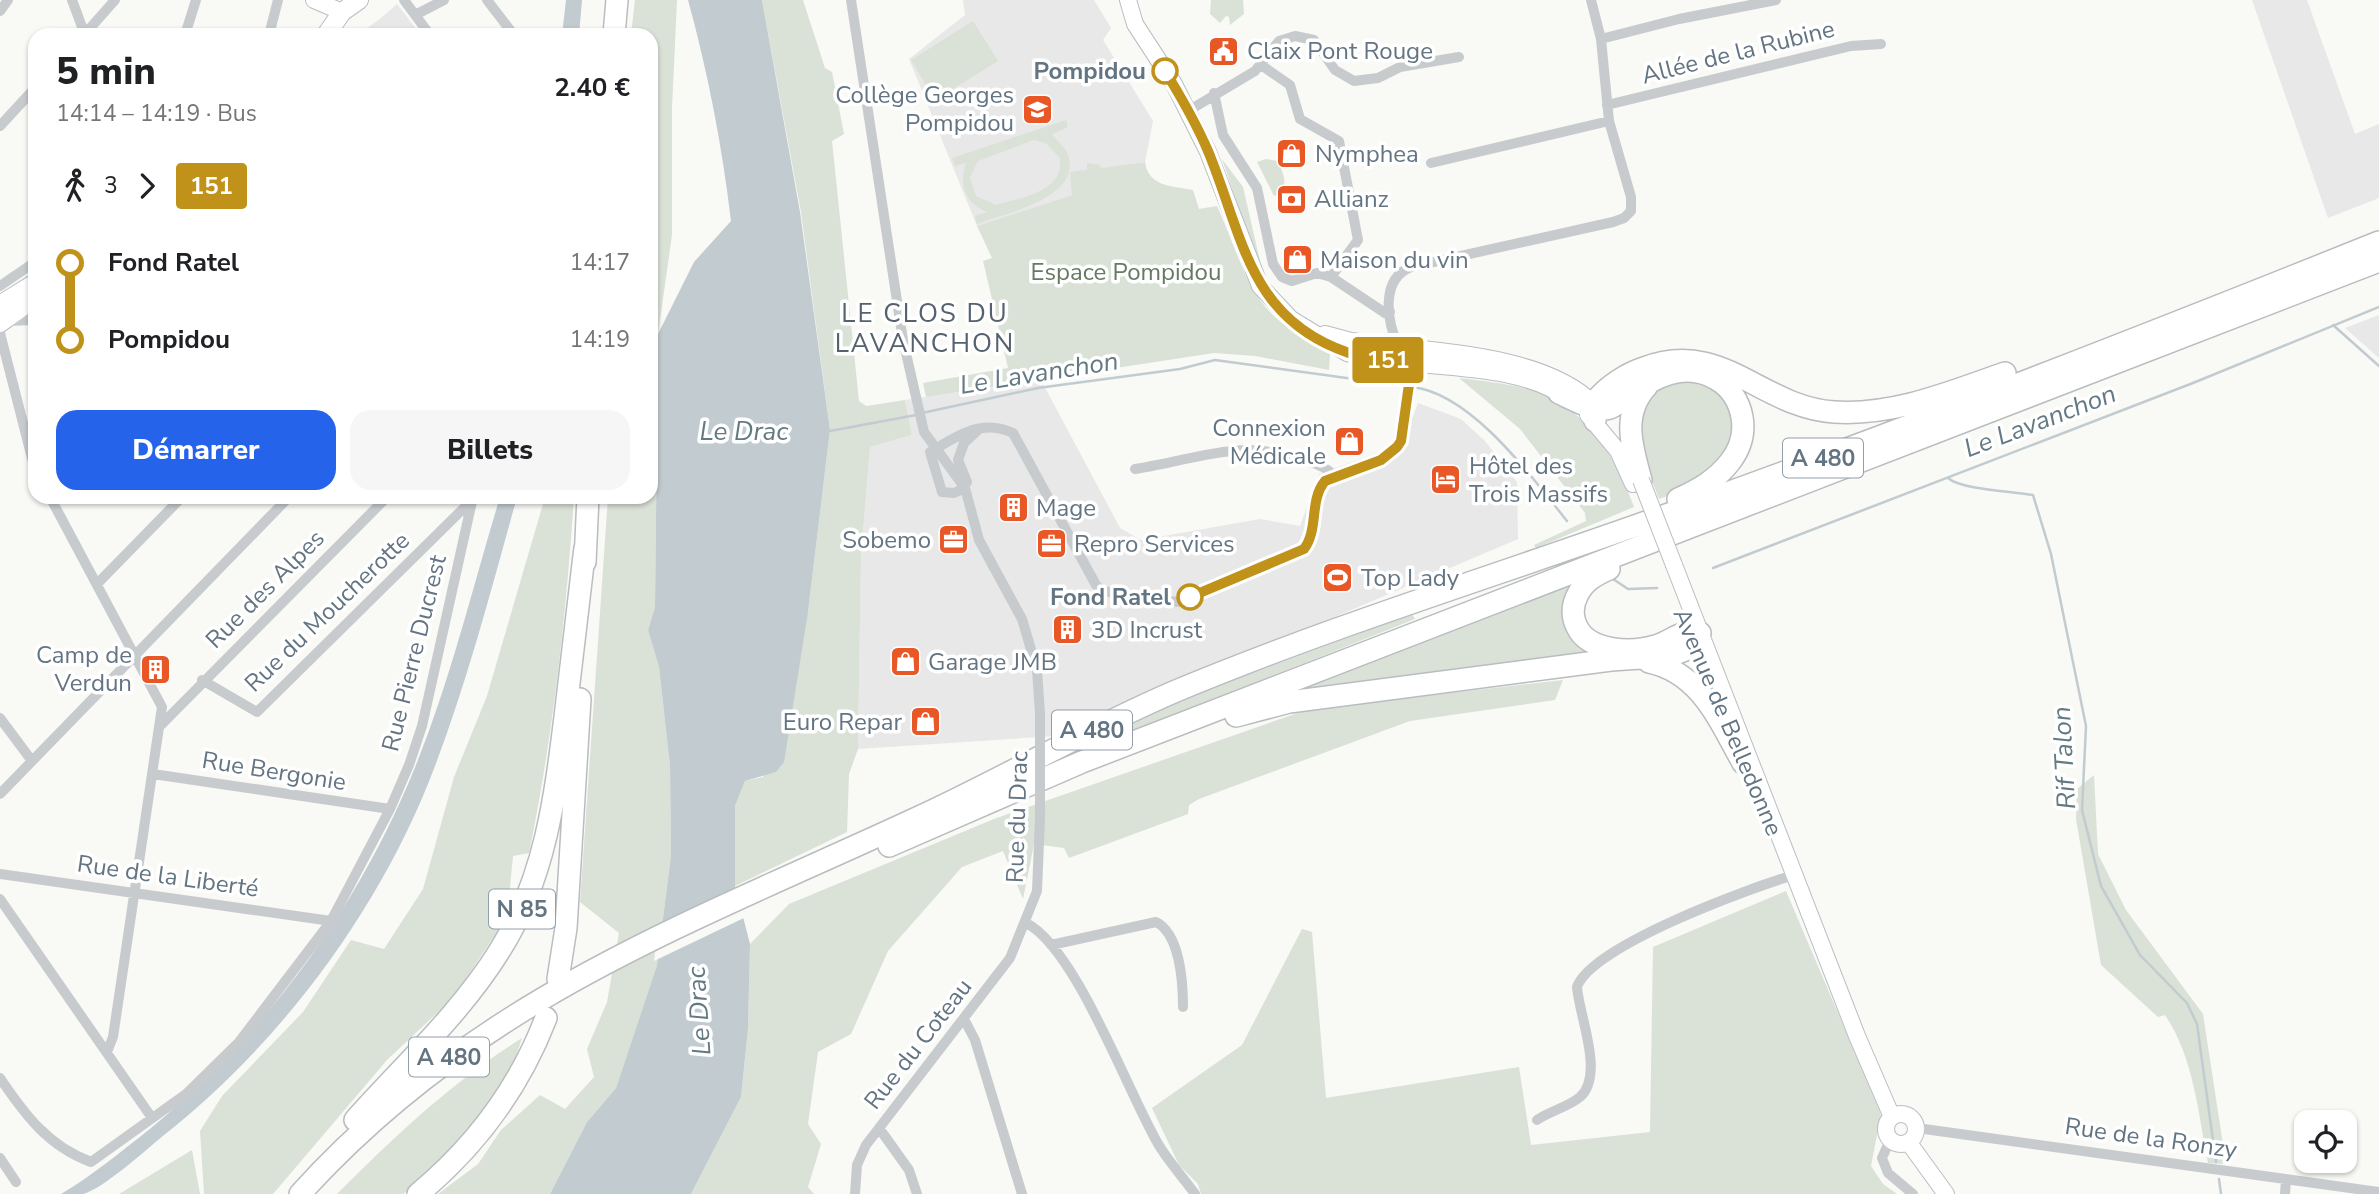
<!DOCTYPE html>
<html lang="fr">
<meta charset="utf-8">
<style>
:root{--surface:#fff;--page:#f6f6f6;--text:#202124;--muted:#757577;--accent:#2563eb}
body{margin:0;font-family:"Nunito Sans",sans-serif;background:var(--page);color:var(--text);height:100vh;display:flex;flex-direction:column;font-size:26px;white-space:nowrap}
*{box-sizing:border-box;margin:0}
p{font-size:23px;color:var(--muted)}
.icon{flex:none;width:38px;height:38px;fill:none;stroke:currentColor;stroke-width:2;stroke-linecap:round;stroke-linejoin:round}
.map{position:relative;flex:1;overflow:hidden}
.sheet{position:absolute;left:28px;top:28px;width:630px;height:476px;display:flex;flex-direction:column;background:var(--surface);border-radius:21px;box-shadow:0 2px 5px #0004}
.sheet>*{flex:none}
.badge{padding:0 14px;border-radius:5px;font-size:24px;line-height:46px}
.tools{position:absolute;left:2294px;top:1110px;display:grid;gap:14px}
.tools a{display:grid;place-items:center;width:63px;height:63px;border-radius:14px;background:var(--surface);box-shadow:0 2px 5px #0004;font-size:35px}
.map>.badge{position:absolute;translate:-50% -50%;box-shadow:0 0 0 4px #fff}
.legs{display:flex;align-items:center;gap:10px;height:77px;padding:0 28px;font-size:23px}
.legs p{margin-inline-start:auto}
.headline{display:flex;align-items:center;justify-content:space-between;height:119px;padding:0 28px}
h1{font-size:38px;font-weight:800;line-height:52px}
.button{display:flex;gap:14px;margin-top:auto;padding:14px 28px}
.button a{flex:1;height:80px;border-radius:21px;background:var(--accent);color:#fff;font-size:28px;font-weight:800;line-height:80px;text-align:center}
.button a+a{background:var(--page);color:var(--text)}
ul{padding:0 28px;list-style:none}
li{display:flex;align-items:center;gap:24px;height:77px;font-size:26px}
li i{display:grid;place-items:center;width:10px;height:100%;margin:0 9px;background:currentColor}
li i::after{content:'';width:18px;height:18px;margin:-9px;border:5px solid;border-radius:50%;background:var(--surface)}
li p{margin-inline-start:auto}
li:first-child i{background:linear-gradient(#0000 50%,currentColor 0)}
li:last-child i{background:linear-gradient(currentColor 50%,#0000 0)}
.map>svg:first-child{display:block}
</style>
<div class="map">
<svg width="2379" height="1194" viewBox="0 0 2379 1194">
<rect width="100%" height="100%" fill="#f9f9f6"/>
<path fill="#e7e8e7" d="M963,0H1094L1111,28L1103,40L1153,121L1145,162L1088,170L1072,195L977,226L909,59L965,15Z
M2252,0H2307L2355,134L2379,124V198L2328,218Z
M397,4L421,35H358L381,18Z
M2379,315V358L2345,328Z
M1041,380L1120,528L1141,540L1260,519L1300,526L1319,474L1376,453L1401,448L1418,403L1461,419L1485,441L1517,482L1518,539L1055,736L858,749L861,556L870,447L912,435L905,400Z"/>
<path fill="#dae1d7" fill-rule="evenodd" d="M635,0H677L672,108V235L658,334L655,607L648,630L659,667L670,766L671,856L657,965L616,1088L587,1122L550,1194H438L478,1164L501,1130L540,1095L565,1109L594,1077L587,1049L607,1002L619,933L580,902L608,497H651V35H631Z
M762,0H803L825,68L832,72L844,134L832,141L859,401L866,406L905,400L912,435L870,447L861,556L858,749L849,774L847,832L735,886V806L745,781L763,777L808,612L830,430L801,212Z
M1211,0H1243L1244,14L1230,25L1229,17L1226,16L1220,23L1210,14Z
M973,21L998,61L935,100L911,60Z
M1066,120L1068,127L1052,134C1056,141 1065,146 1068,155C1083,198 1003,214 977,224L975,216L988,212C966,205 958,184 966,163L955,166L952,158ZM1034,140L1046,143L1060,158C1064,192 1022,197 996,205L976,196L970,177L978,161Z
M1222,159L1243,187L1260,261L1257,262Z
M1266,159L1278,161C1283,174 1291,186 1274,196L1257,162Z
M1145,162C1148,187 1173,186 1193,190L1199,209L1217,206C1252,284 1246,310 1330,353L1329,370L1255,356L1214,353L926,397L923,383L1008,368L984,265L983,261L992,258L977,226L1072,195L1070,172L1087,170V163L1100,165L1101,168Z
M1459,378C1481,381 1506,383 1528,389C1584,404 1616,456 1634,507L1536,548L1534,545L1586,521L1585,513L1520,429Z
M1676,379C1685,380 1696,379 1704,382C1734,391 1744,430 1727,454C1713,474 1681,492 1659,499L1640,451L1635,426L1652,393Z
M545,497H574C566,616 553,736 529,853L513,856L507,917L453,998L387,1060L273,1194H204L200,1131L222,1096L303,1012L351,940L384,949L423,889L454,777L487,696Z
M1579,580L1564,622L1570,633L1612,654L1284,693Z
M1412,614L1415,619L1106,742L1047,769V761L1141,714Z
M1563,680L1555,700L1410,721L1199,799L1189,805L1188,814L1069,858L1064,848L1034,844L1023,899L1003,851L962,867L888,951L851,1034L818,1052L808,1124L821,1144L808,1187L814,1194H691L741,1097L748,1029L750,944L789,904L994,819L1309,709Z
M2094,775L2098,854L2126,910L2203,1014L2226,1164L2208,1163C2198,1113 2194,1058 2165,1015L2158,1017L2101,965L2076,819L2077,789Z
M1786,891L1881,1114L1871,1166L1883,1184L1897,1194H1201L1198,1184L1179,1165L1152,1108L1242,1045L1302,929L1312,932L1326,1098L1519,1067L1531,1145L1650,1132L1653,947Z
M522,1038L511,1072L443,1166L403,1194H337C395,1136 452,1082 522,1038Z
M192,1150L200,1194H119Z"/>
<path fill="#c1cbd0" d="M566,0H582L579,35H562Z
M688,0H762L800,212L830,430L808,612L784,762L776,772L745,781L735,806V886L750,944L748,1029L741,1097L691,1194H550L587,1122L616,1088L657,965L671,856L670,766L659,667L648,630L655,607L658,334L694,262L731,221C722,145 708,73 688,0Z
M500,497H517C492,587 468,679 435,766C382,907 282,1042 164,1135C147,1149 103,1189 83,1194C76,1194 68,1194 61,1194C93,1175 122,1151 151,1128C269,1030 359,906 416,765C451,678 473,586 500,497Z"/>
<path fill="#f9f9f6" d="M739,889L746,917L654,961L658,927Z"/>
<g fill="none" stroke-linecap="round" stroke-linejoin="round">
<path stroke="#c1cbd0" stroke-width="2.5" d="M2333,325L2379,366
M1412,387C1471,393 1532,477 1567,521
M922,413L1038,388L1180,369L1215,360L1405,386
M830,431L916,415
M1948,478C1962,490 2011,491 2033,495L2051,554L2086,726L2082,810L2101,886L2140,955L2187,1003L2197,1024L2216,1162
M1713,568L2193,383L2379,307
M1613,579L1628,589L1657,588
M2219,1179L2221,1194"/>
<defs>
<path id="secondary" d="M314,0L342,12
M1128,0L1135,24L1174,84L1208,152L1260,286L1291,319L1347,353C1414,372 1512,358 1568,399
M1325,334L1351,341C1425,352 1540,351 1594,404
M1588,415L1618,451L1633,484
M1674,565L1857,1036L1892,1117
M1886 1129a15 15 0 1 1 30 0a15 15 0 1 1-30 0Z
M1909,1143L1946,1194"/>
<path id="primary" d="M326,35L342,12L359,0
M0,305L35,283
M0,323L35,298"/>
<path id="highway" d="M614,35L617,0
M1559,393C1574,400 1588,408 1604,409C1613,409 1620,401 1627,396C1653,378 1685,360 1716,379C1730,387 1739,401 1742,417C1745,434 1740,449 1730,462C1716,480 1698,490 1678,499
M1595,421L1596,400C1608,386 1626,374 1644,368C1722,338 1760,407 1834,412C1894,416 1950,392 2005,373
M1641,480C1632,447 1621,414 1647,386
M585,562L588,497
M1609,569C1595,575 1583,582 1577,596C1572,606 1572,617 1577,627C1589,652 1632,653 1655,646C1673,641 1680,629 1700,633
M1649,662C1701,673 1719,721 1743,763
M1236,716L1289,702L1611,660L1670,656L1685,650L1700,633
M889,846L1082,762L2379,261
M558,979L566,928L580,699
M355,1120C404,1065 461,1013 500,950C545,879 555,798 565,717C572,660 578,604 585,548
M300,1194C476,999 686,925 917,818C1004,778 1087,729 1176,691C1339,623 1511,571 1677,511C1913,427 2147,335 2379,242
M418,1194C476,1146 519,1088 546,1018"/>
</defs>
<use href="#secondary" stroke="#b9bec3" stroke-width="18"/>
<use href="#primary" stroke="#babec2" stroke-width="20"/>
<use href="#highway" stroke="#b9bdc0" stroke-width="24"/>
<path stroke="#c7cbce" stroke-width="10" d="M72,0L85,35
M404,0L430,35
M487,0L514,35
M851,0L903,340L924,432L965,488L979,540L1022,619L1037,670L1040,714
M0,11L8,0
M415,15L444,0
M84,35L115,0
M185,35L196,0
M269,35L278,0
M1601,39L1679,19L1776,0
M1261,65L1290,85L1300,119L1339,141L1358,240L1331,277
M1214,93L1223,135L1257,188L1273,264L1282,277L1292,281L1317,273L1331,277L1385,313L1390,312
M1607,105L1851,46L1881,44
M1188,111L1255,71L1279,41L1295,36L1314,40L1335,70L1354,81L1378,78L1400,67L1459,57
M0,126L35,88
M1431,163L1609,121
M0,286L35,262
M5,321L35,320
M0,333L35,470
M1135,469C1168,464 1216,450 1248,450C1268,450 1325,461 1335,477
M967,482L958,460L964,443L978,430
M965,488L954,493L942,492L930,452C958,436 981,418 1013,433L1096,585L1101,590L1124,596L1180,602L1304,549C1320,529 1309,500 1325,481L1382,460L1397,447L1401,441L1412,369C1412,359 1403,355 1398,346C1387,321 1380,279 1411,267L1613,222L1624,218L1631,211V197L1609,121L1601,39L1591,0
M50,497L162,707L113,1037L107,1052
M97,584L182,497
M202,680L257,712L472,500
M0,718L32,761
M161,725L387,497
M153,774L390,809
M0,794L289,497
M0,874L331,921
M0,899L152,1118
M1026,923C1075,947 1127,1090 1157,1142C1167,1160 1183,1177 1195,1194
M1051,945L1156,922C1180,934 1183,982 1183,1007
M964,1019L975,1040L1022,1194
M0,1078C25,1115 48,1146 91,1162L186,1094L239,1042L331,921L390,809L409,765L422,726L473,497
M1537,1120C1550,1111 1568,1107 1580,1097C1605,1075 1579,1016 1577,987C1591,946 1750,888 1794,875
M879,1128L909,1170L917,1194
M1917,1128L2379,1192
M1890,1140L1882,1158L1888,1173L1913,1194
M0,1158L16,1182
M855,1194L857,1165L866,1145L1010,958L1037,891L1040,817
M2285,1194L2286,1179"/>
<use href="#secondary" stroke="#fff" stroke-width="16"/>
<use href="#primary" stroke="#fff" stroke-width="18"/>
<use href="#highway" stroke="#fff" stroke-width="21"/>
<defs>
<path id="secondary-bridge" d="M1641,480L1674,565"/>
</defs>
<use href="#secondary-bridge" stroke="#b9bec3" stroke-width="18" stroke-linecap="butt"/>
<path stroke="#c7cbce" stroke-width="10" d="M1040,714V817"/>
<use href="#secondary-bridge" stroke="#fff" stroke-width="16"/>
</g>
<g fill="none" stroke-linecap="round" stroke-linejoin="round">
<defs>
<path id="line-1" d="M1165,71C1181,97 1196,123 1208,151C1243,235 1248,319 1349,353C1369,360 1391,361 1412,363L1401,441L1397,447L1381,460L1325,481C1309,500 1319,529 1304,549L1190,597"/>
</defs>
<use href="#line-1" stroke="#fff" stroke-width="16"/>
<use href="#line-1" stroke="#c0921a" stroke-width="10"/>
</g>
<defs>
<symbol id="civic-square" viewBox="-11 -11 22 22"><rect x="-9" y="-9" width="18" height="18" rx="4" fill="#e95726" stroke="#fff"/><path d="M-.6-6.5H3V-4.5H.6V-3L4-1V1h2V6H-6V1h2V-1L-.6-3ZM-1.2 2.5V6h2.4V2.5Z" fill="#fff"/></symbol>
<symbol id="school-square" viewBox="-11 -11 22 22"><rect x="-9" y="-9" width="18" height="18" rx="4" fill="#e95726" stroke="#fff"/><path d="M0-5L7-2L0 1L-7-2ZM-4 1L0 2.5L4 1V4Q0 6-4 4Z" fill="#fff"/></symbol>
<symbol id="shop-square" viewBox="-11 -11 22 22"><rect x="-9" y="-9" width="18" height="18" rx="4" fill="#e95726" stroke="#fff"/><path d="M-5-2.5h2.3a2.7 3.5 0 0 1 5.4 0H5L5.5 6h-11ZM-1.5-2.5h3a1.5 2.3 0 0 0-3 0Z" fill="#fff"/></symbol>
<symbol id="bank-square" viewBox="-11 -11 22 22"><rect x="-9" y="-9" width="18" height="18" rx="4" fill="#e95726" stroke="#fff"/><path d="M-6-4H6V4H-6ZM0-2.3a2.3 2.3 0 1 0 0 4.6a2.3 2.3 0 1 0 0-4.6Z" fill="#fff"/></symbol>
<symbol id="hotel-square" viewBox="-11 -11 22 22"><rect x="-9" y="-9" width="18" height="18" rx="4" fill="#e95726" stroke="#fff"/><path d="M-6-4.5h1.5V1H6V5H4.5V3h-9V5H-6ZM-4 0a1.8 1.8 0 1 1 3.6 0ZM.5 0V-2.5h3Q6-2.5 6 0Z" fill="#fff"/></symbol>
<symbol id="building-square" viewBox="-11 -11 22 22"><rect x="-9" y="-9" width="18" height="18" rx="4" fill="#e95726" stroke="#fff"/><path d="M-4-6H4V6H1V3H-1V6H-4ZM-2.5-4.3h1.7v1.8h-1.7ZM.8-4.3h1.7v1.8H.8ZM-2.5-1h1.7V.8h-1.7ZM.8-1h1.7V.8H.8Z" fill="#fff"/></symbol>
<symbol id="office-square" viewBox="-11 -11 22 22"><rect x="-9" y="-9" width="18" height="18" rx="4" fill="#e95726" stroke="#fff"/><path d="M-6-3h4V-5.5h4V-3h4V5H-6ZM-1-4.5V-3h2v-1.5ZM-6 0V1H6V0Z" fill="#fff"/></symbol>
<symbol id="stadium-square" viewBox="-11 -11 22 22"><rect x="-9" y="-9" width="18" height="18" rx="4" fill="#e95726" stroke="#fff"/><path d="M0-5a6.5 5 0 1 0 0 10a6.5 5 0 1 0 0-10ZM-3.5-1.8h7v3.6h-7Z" fill="#fff"/></symbol>
</defs>
<g fill-rule="evenodd">
<use href="#civic-square" x="1206" y="34" width="35" height="35"/>
<use href="#school-square" x="1020" y="92" width="35" height="35"/>
<use href="#shop-square" x="1274" y="136" width="35" height="35"/>
<use href="#bank-square" x="1274" y="182" width="35" height="35"/>
<use href="#shop-square" x="1280" y="242" width="35" height="35"/>
<use href="#shop-square" x="1332" y="424" width="35" height="35"/>
<use href="#hotel-square" x="1428" y="462" width="35" height="35"/>
<use href="#building-square" x="996" y="490" width="35" height="35"/>
<use href="#office-square" x="936" y="522" width="35" height="35"/>
<use href="#office-square" x="1034" y="526" width="35" height="35"/>
<use href="#stadium-square" x="1320" y="560" width="35" height="35"/>
<use href="#building-square" x="1050" y="612" width="35" height="35"/>
<use href="#shop-square" x="888" y="644" width="35" height="35"/>
<use href="#building-square" x="138" y="652" width="35" height="35"/>
<use href="#shop-square" x="908" y="704" width="35" height="35"/>
</g>
<g fill="#fff" stroke="#c0921a" stroke-width="3.5">
<circle cx="1165" cy="71" r="12"/>
<circle cx="1190" cy="597" r="12"/>
</g>
<g text-anchor="middle" dominant-baseline="central" stroke-width="7" stroke-linejoin="round" paint-order="stroke">
<g fill="#fff" stroke="#929ea8" stroke-width="2">
<rect x="1783" y="438.5" width="80" height="39" rx="5"/>
<rect x="1052" y="710.5" width="80" height="39" rx="5"/>
<rect x="489" y="889.5" width="66" height="39" rx="5"/>
<rect x="409" y="1037.5" width="80" height="39" rx="5"/>
</g>
<g font-size="23" font-weight="bold" fill="#637482">
<text x="1823" y="458">A 480</text>
<text x="1092" y="730">A 480</text>
<text x="522" y="909">N 85</text>
<text x="449" y="1057">A 480</text>
</g>
<g font-size="24" fill="#637482" stroke="#fff" text-anchor="start">
<text x="1247" y="51">Claix Pont Rouge</text>
<text x="1014" y="95" text-anchor="end">Collège Georges<tspan x="1014" dy="28">Pompidou</tspan></text>
<text x="1315" y="154">Nymphea</text>
<text x="1314" y="199">Allianz</text>
<text x="1320" y="260">Maison du vin</text>
<text x="1326" y="428" text-anchor="end">Connexion<tspan x="1326" dy="28">Médicale</tspan></text>
<text x="1469" y="466">Hôtel des<tspan x="1469" dy="28">Trois Massifs</tspan></text>
<text x="1036" y="508">Mage</text>
<text x="931" y="540" text-anchor="end">Sobemo</text>
<text x="1074" y="544">Repro Services</text>
<text x="1361" y="578">Top Lady</text>
<text x="1091" y="630">3D Incrust</text>
<text x="132" y="655" text-anchor="end">Camp de<tspan x="132" dy="28">Verdun</tspan></text>
<text x="928" y="662">Garage JMB</text>
<text x="902" y="722" text-anchor="end">Euro Repar</text>
</g>
<g font-size="24" fill="#637482" stroke="#fff">
<text transform="translate(1738 52) rotate(-14)">Allée de la Rubine</text>
<text transform="translate(265 589) rotate(-45)">Rue des Alpes</text>
<text transform="translate(327 612) rotate(-44)">Rue du Moucherotte</text>
<text transform="translate(414 653) rotate(-76)">Rue Pierre Ducrest</text>
<text transform="translate(1728 722) rotate(67)">Avenue de Belledonne</text>
<text transform="translate(274 771) rotate(9)">Rue Bergonie</text>
<text transform="translate(1017 817) rotate(-88)">Rue du Drac</text>
<text transform="translate(168 876) rotate(8)">Rue de la Liberté</text>
<text transform="translate(918 1044) rotate(-52)">Rue du Coteau</text>
<text transform="translate(2151 1138) rotate(8)">Rue de la Ronzy</text>
</g>
<g font-size="24" font-weight="bold" fill="#637482" stroke="#fff" text-anchor="end">
<text x="1146" y="71">Pompidou</text>
<text x="1171" y="597">Fond Ratel</text>
</g>
<g font-size="24" fill="#667a62" stroke="#fff">
<text x="1126" y="272">Espace Pompidou</text>
</g>
<g font-size="26" letter-spacing="2" fill="#55626d" stroke="#fff">
<text x="925" y="313">LE CLOS DU<tspan x="925" dy="30">LAVANCHON</tspan></text>
</g>
<g font-size="26" font-style="italic" fill="#637a83" stroke="#fff">
<text transform="translate(1039 373) rotate(-9)">Le Lavanchon</text>
<text transform="translate(2040 421) rotate(-21)">Le Lavanchon</text>
<text x="744" y="431">Le Drac</text>
<text transform="translate(2064 758) rotate(-93)">Rif Talon</text>
<text transform="translate(699 1011) rotate(-94)">Le Drac</text>
</g>
</g>
</svg>
<div class="tools">
<a><svg class="icon" aria-label="locate" viewBox="0 0 24 24"><circle cx="12" cy="12" r="6"/><path d="M12 2v4M12 18v4M2 12h4M18 12h4"/></svg></a>
</div>
<b class="badge" style="left:1388px;top:360px;background:#c0921a;color:#fff">151</b>
<section class="sheet">
<div class="headline"><div><h1>5 min</h1><p>14:14 – 14:19 · Bus</p></div><b>2.40 €</b></div>
<div class="legs"><svg class="icon" aria-label="walk" viewBox="0 0 24 24"><circle cx="13" cy="4" r="2"/><path d="M13 8l-2 6 4 7M11 14l-3 7M7 12l3-4h3l4 4"/></svg>3<svg class="icon" aria-label="forward" viewBox="0 0 24 24"><path d="M9 5l7 7-7 7"/></svg><b class="badge" style="background:#c0921a;color:#fff">151</b></div>
<ul>
<li><i style="color:#c0921a"></i><b>Fond Ratel</b><p>14:17</p></li>
<li><i style="color:#c0921a"></i><b>Pompidou</b><p>14:19</p></li>
</ul>
<div class="button"><a>Démarrer</a><a>Billets</a></div>
</section>
</div>
